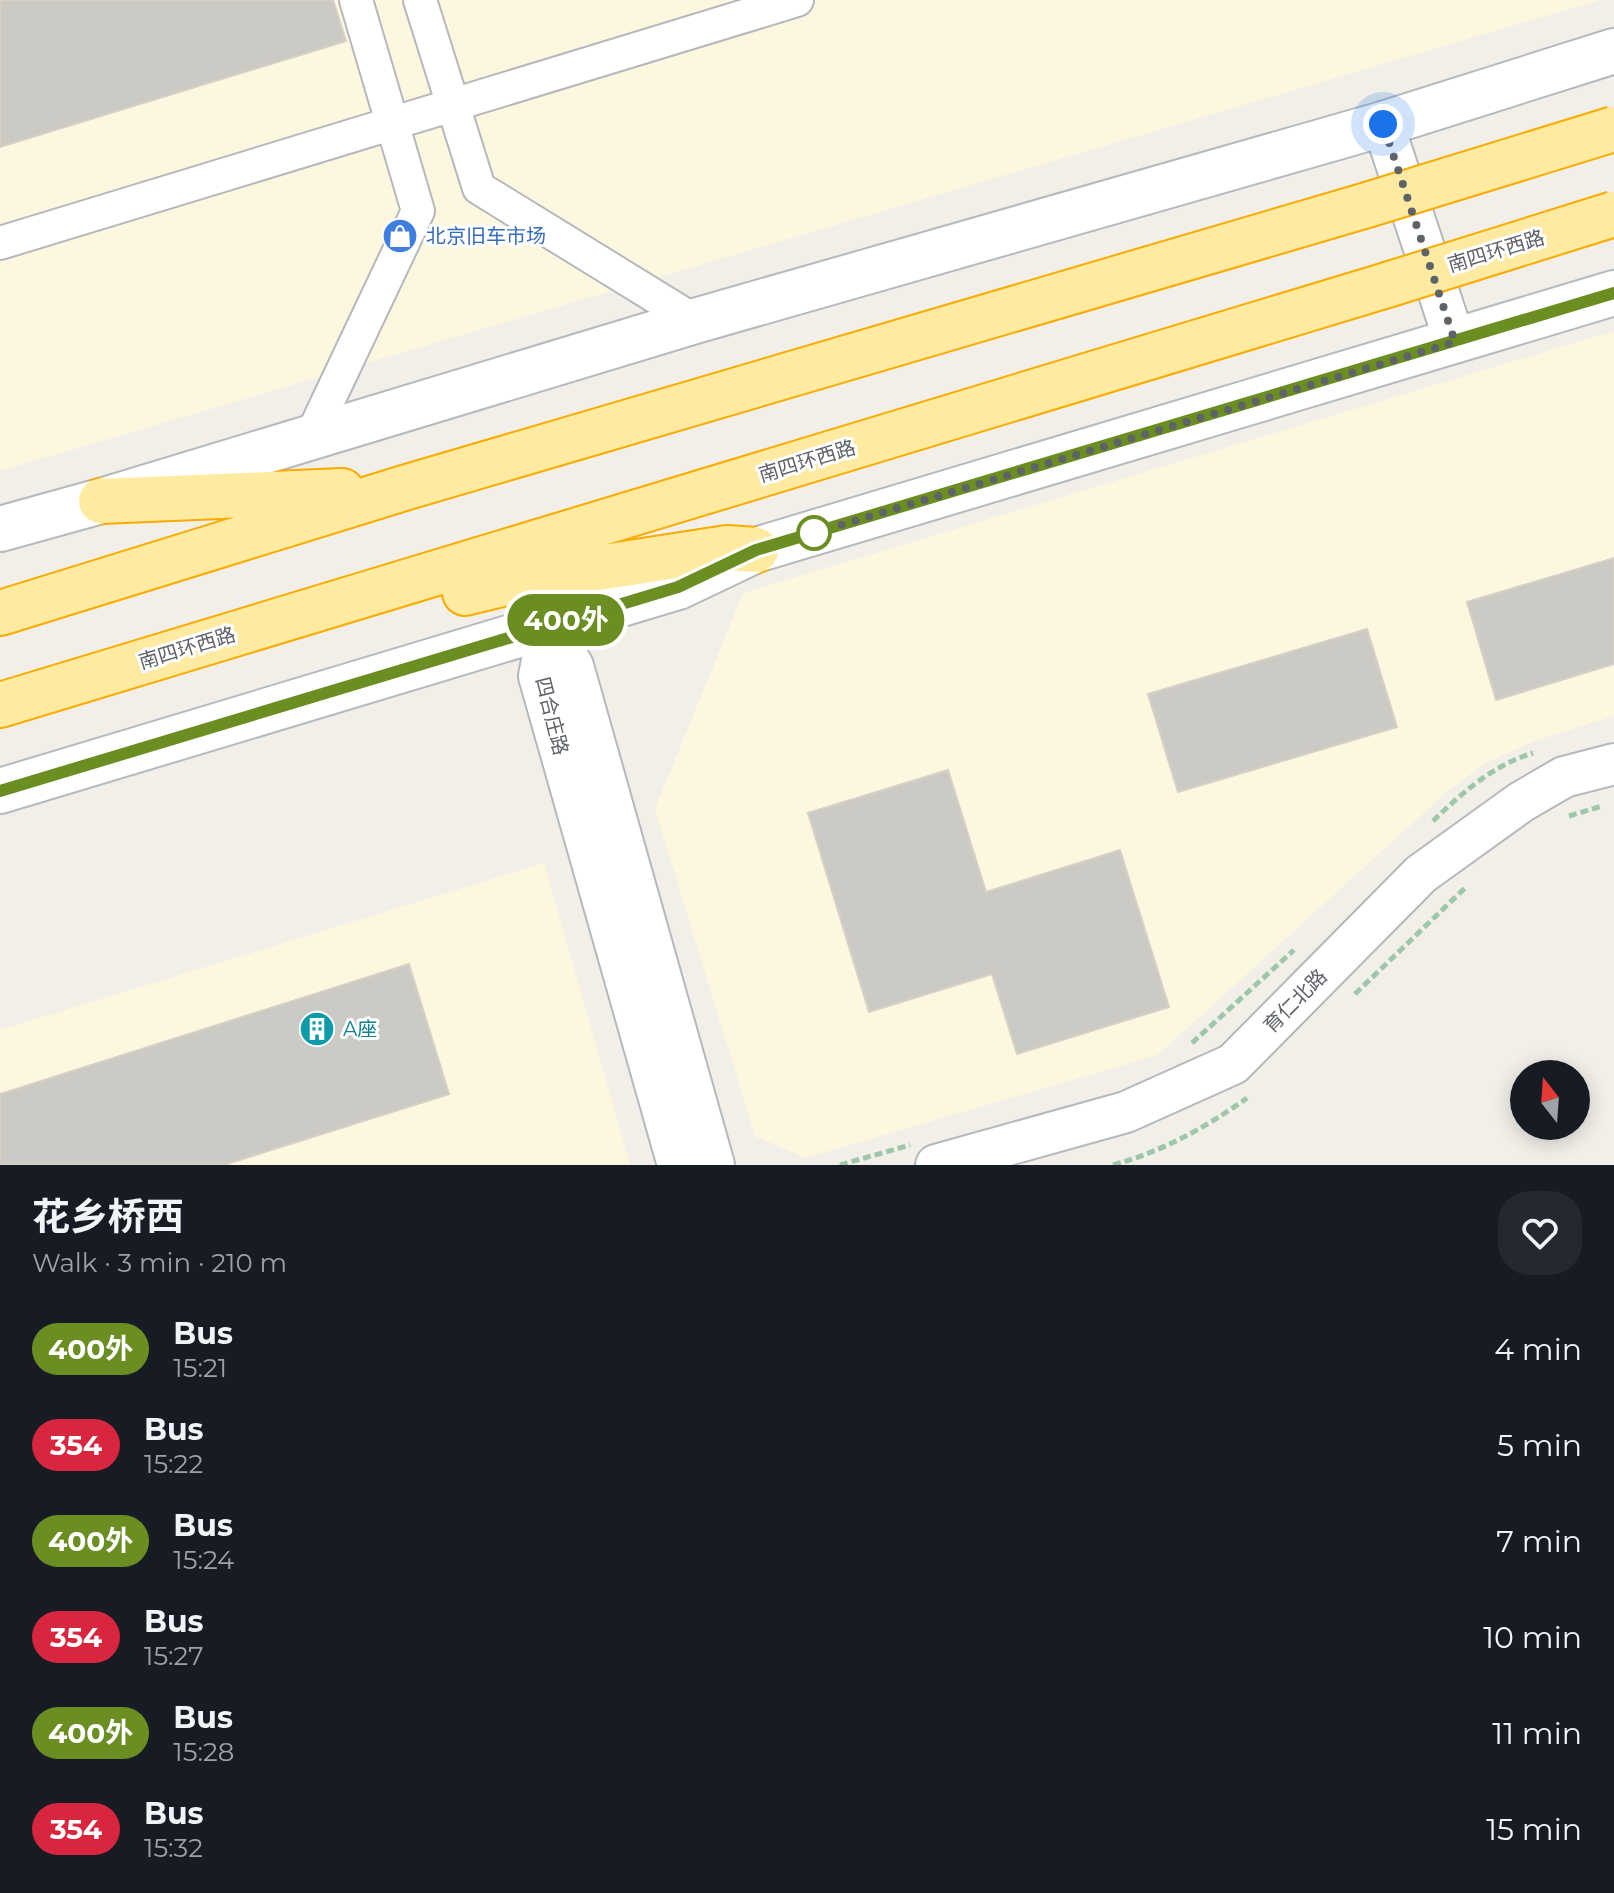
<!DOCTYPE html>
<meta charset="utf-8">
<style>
:root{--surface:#171b24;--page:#242831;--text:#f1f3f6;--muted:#9ea1a6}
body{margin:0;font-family:Montserrat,"Noto Sans SC",sans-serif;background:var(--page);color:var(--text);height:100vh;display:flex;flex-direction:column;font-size:30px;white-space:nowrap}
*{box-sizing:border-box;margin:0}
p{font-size:26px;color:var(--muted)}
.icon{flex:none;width:44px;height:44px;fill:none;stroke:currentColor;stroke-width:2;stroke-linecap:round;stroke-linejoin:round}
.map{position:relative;height:1165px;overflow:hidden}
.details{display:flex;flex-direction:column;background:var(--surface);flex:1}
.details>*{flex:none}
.badge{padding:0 16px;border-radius:26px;font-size:28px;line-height:52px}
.needle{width:52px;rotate:343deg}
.fabs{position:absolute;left:1510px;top:1060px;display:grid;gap:16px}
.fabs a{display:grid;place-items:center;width:80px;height:80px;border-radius:50%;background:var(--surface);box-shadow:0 4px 20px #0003;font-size:40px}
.you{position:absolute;width:40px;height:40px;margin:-20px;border:6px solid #fff;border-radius:50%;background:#1a73e8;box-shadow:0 0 0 12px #1a73e833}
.map>.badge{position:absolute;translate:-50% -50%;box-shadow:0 0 0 4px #fff}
.round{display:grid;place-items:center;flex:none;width:84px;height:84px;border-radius:32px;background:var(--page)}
.head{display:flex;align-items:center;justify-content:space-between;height:136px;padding:0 32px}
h1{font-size:38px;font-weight:700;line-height:60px}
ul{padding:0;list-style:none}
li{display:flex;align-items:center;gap:24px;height:96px;padding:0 32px}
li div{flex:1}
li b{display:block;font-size:30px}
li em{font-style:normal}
li .badge{min-width:88px;font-weight:700;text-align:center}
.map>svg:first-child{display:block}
</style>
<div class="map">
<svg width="1614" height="1165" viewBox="0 0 1614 1165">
<rect width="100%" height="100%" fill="#f1efe8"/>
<path fill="#fef7e0" d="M0,0H1600L0,471Z
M1614,331V716L1534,741L1486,763L1448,791L1158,1055L805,1158L755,1136L655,809L743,593Z
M544,863L630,1165H0V1030Z"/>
<path fill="#cccac5" stroke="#d6d1c6" stroke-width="2" d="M0,0H333L346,41L0,147Z
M1614,558V664L1496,700L1467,602Z
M1367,629L1397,727L1178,792L1148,694Z
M948,770L986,892L1120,850L1169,1007L1017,1054L992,974L869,1012L808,813Z
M409,964L449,1094L224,1165H0V1094Z"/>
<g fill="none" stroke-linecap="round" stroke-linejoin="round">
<defs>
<path id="minor" d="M420,0L479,188L695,321
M0,243L797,0
M311,437L418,211L356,0"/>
<path id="tertiary" d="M1383,124L1455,342
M549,626L573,666L714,1165
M549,626L539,676L678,1165
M936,1165L1126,1112L1233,1064L1421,874L1521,802L1564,777L1614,764"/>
<path id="secondary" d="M0,529L101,501L695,321L1383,124L1614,51
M0,791L678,587L756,550L1614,293"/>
<path id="trunk" d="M101,501L342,491
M465,593L514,581L727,548L756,550
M0,613L404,488L1367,205
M0,705L1387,285"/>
</defs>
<use href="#minor" stroke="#b5b8bc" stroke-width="36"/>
<use href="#tertiary" stroke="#b5b8bc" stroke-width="44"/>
<use href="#secondary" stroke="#b6babf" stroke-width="48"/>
<use href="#trunk" stroke="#f9ab00" stroke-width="48"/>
<path stroke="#9cc7a9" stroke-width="5" stroke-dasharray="8 4" stroke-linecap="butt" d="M1569,816L1602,806
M1433,821C1462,793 1493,765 1533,753
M1355,994L1466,887
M1192,1043L1294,950
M840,1165L910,1145
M1113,1165C1163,1151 1205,1128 1247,1098"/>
<use href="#minor" stroke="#fff" stroke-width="32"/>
<use href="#tertiary" stroke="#fff" stroke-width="40"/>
<use href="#secondary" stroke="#fff" stroke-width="44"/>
<use href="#trunk" stroke="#feeaa1" stroke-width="44"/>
<defs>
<path id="trunk-bridge" d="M1367,205L1614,129
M1387,285L1614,214"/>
</defs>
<use href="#trunk-bridge" stroke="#f9ab00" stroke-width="48" stroke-linecap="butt"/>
<use href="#trunk-bridge" stroke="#feeaa1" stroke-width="44"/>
</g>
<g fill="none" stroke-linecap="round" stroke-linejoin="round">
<defs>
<path id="line" d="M0,791L678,587L756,550L1614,293"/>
</defs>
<use href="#line" stroke="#fff" stroke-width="18"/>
<use href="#line" stroke="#6b8e23" stroke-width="12"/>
<path stroke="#5f6368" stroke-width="8" stroke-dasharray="0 14.4" d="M814,533L1455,342L1383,124"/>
</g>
<defs>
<symbol id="shop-disc" viewBox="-11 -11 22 22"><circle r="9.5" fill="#3f7fe0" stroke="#fff"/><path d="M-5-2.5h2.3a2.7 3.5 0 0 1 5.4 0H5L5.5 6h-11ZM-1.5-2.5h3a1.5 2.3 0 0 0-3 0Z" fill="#fff"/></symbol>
<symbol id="building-disc" viewBox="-11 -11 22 22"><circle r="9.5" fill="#0f9aa8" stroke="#fff"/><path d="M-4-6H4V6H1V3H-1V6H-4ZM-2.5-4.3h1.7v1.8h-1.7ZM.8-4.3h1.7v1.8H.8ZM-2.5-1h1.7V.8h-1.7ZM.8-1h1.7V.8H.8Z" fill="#fff"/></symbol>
</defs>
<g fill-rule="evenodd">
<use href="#shop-disc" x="380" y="216" width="40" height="40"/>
<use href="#building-disc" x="297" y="1009" width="40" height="40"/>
</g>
<circle fill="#fff" stroke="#6b8e23" stroke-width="4" cx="814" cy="533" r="16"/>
<g text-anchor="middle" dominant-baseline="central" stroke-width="6" stroke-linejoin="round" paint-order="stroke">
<g font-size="20" fill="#366cbe" stroke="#fff" text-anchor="start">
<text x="426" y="236">北京旧车市场</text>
</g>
<g font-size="20" fill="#5f6368" stroke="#fff">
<text transform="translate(1496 251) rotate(-17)">南四环西路</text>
<text transform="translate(807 461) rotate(-17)">南四环西路</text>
<text transform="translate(187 648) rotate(-17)">南四环西路</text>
<text transform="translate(552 716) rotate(76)">四合庄路</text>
<text transform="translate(1295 1001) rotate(-45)">育仁北路</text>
</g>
<g font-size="20" fill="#0d838f" stroke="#fff" text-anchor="start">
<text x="343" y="1029">A座</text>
</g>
</g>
</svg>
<div class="fabs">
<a><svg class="needle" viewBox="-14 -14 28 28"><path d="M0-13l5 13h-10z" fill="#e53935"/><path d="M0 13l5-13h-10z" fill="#9ea1a6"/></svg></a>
</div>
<div class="you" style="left:1383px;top:124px"></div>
<b class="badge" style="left:566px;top:620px;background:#6b8e23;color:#fff">400外</b>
</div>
<section class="details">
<div class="head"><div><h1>花乡桥西</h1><p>Walk · 3 min · 210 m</p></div><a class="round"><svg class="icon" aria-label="heart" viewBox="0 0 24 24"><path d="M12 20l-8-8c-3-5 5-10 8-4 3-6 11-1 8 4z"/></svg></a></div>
<ul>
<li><span class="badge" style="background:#6b8e23;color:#fff">400外</span><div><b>Bus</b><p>15:21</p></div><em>4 min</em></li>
<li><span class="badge" style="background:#d7263d;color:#fff">354</span><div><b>Bus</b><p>15:22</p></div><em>5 min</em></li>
<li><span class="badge" style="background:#6b8e23;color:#fff">400外</span><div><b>Bus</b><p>15:24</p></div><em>7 min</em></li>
<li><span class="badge" style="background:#d7263d;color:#fff">354</span><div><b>Bus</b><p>15:27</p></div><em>10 min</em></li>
<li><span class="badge" style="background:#6b8e23;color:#fff">400外</span><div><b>Bus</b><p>15:28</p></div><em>11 min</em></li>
<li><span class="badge" style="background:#d7263d;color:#fff">354</span><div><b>Bus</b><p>15:32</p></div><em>15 min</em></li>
</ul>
</section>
